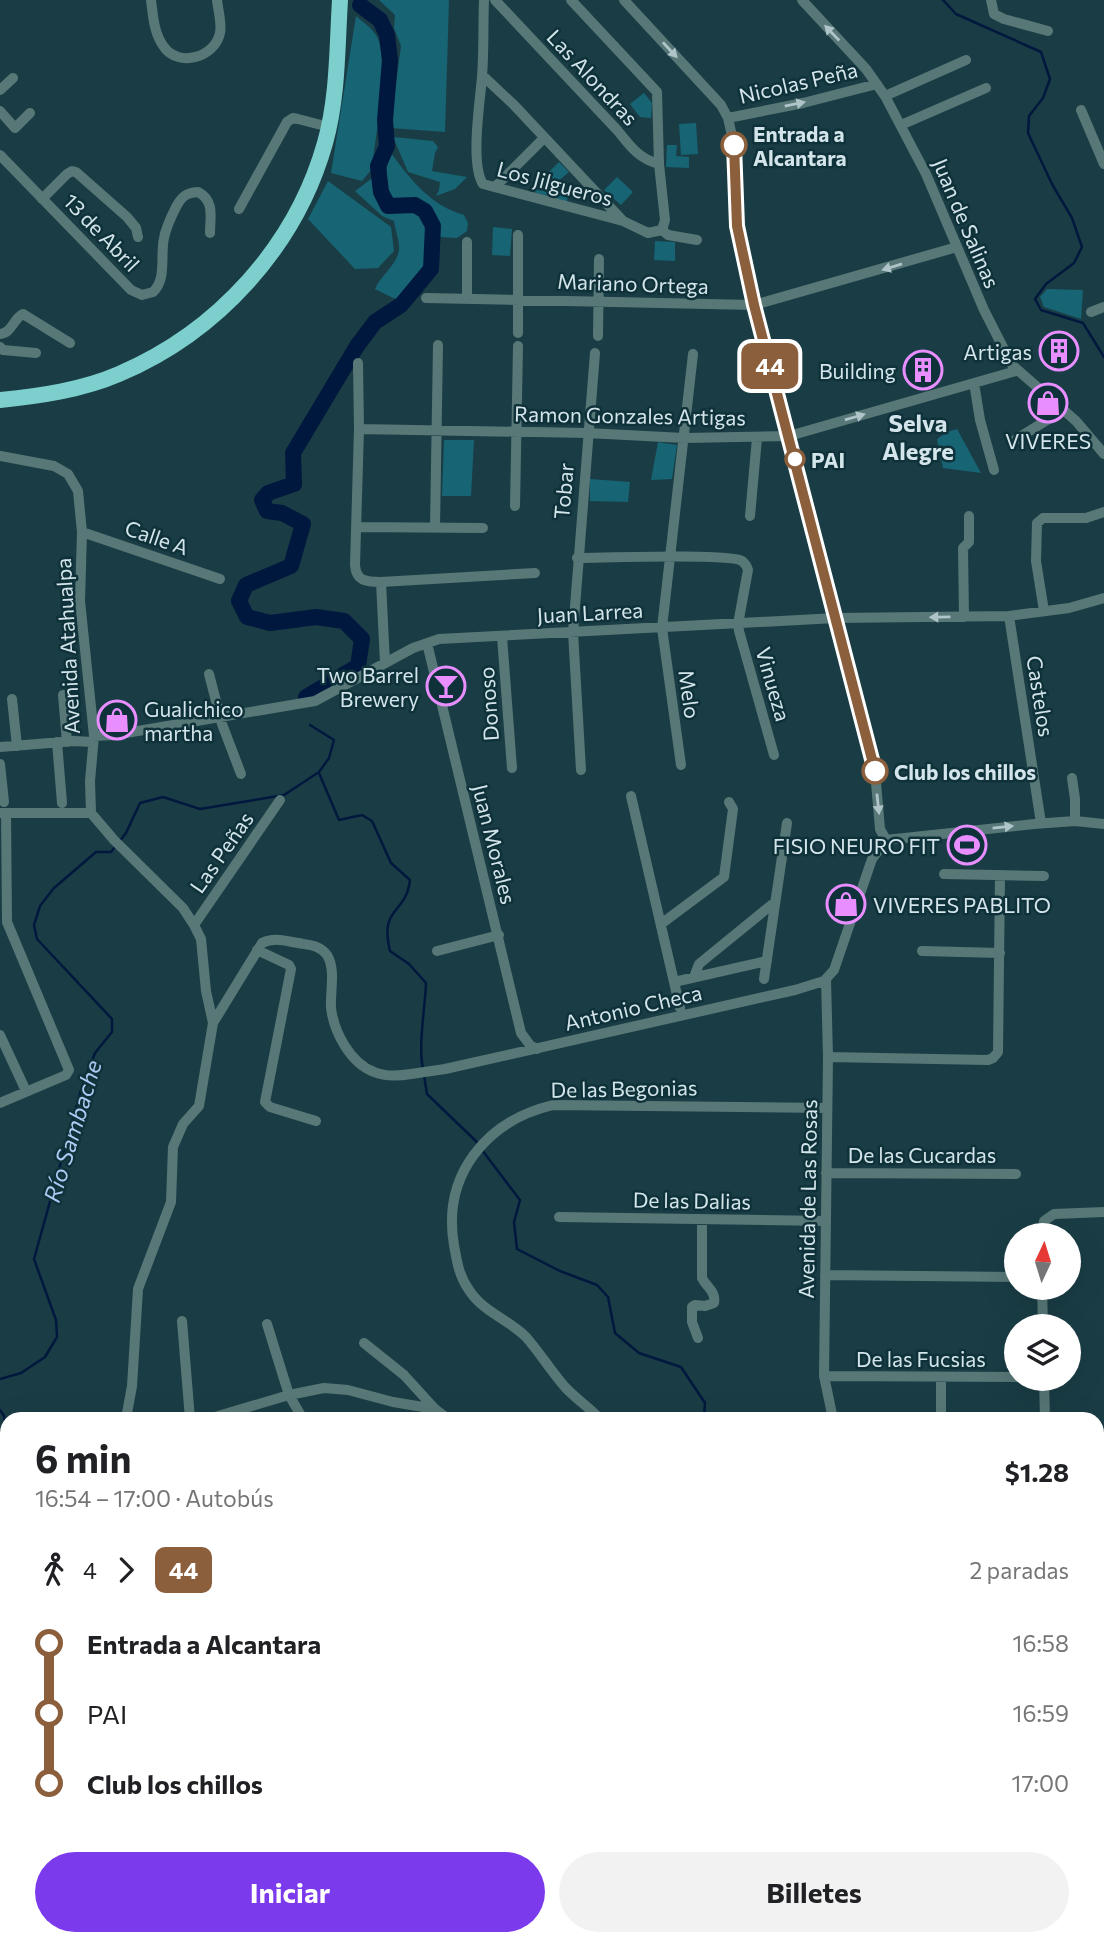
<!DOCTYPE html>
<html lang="es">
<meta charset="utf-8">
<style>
:root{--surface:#fff;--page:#f2f2f2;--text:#202124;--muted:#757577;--accent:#7c3aed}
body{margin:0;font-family:Commissioner,sans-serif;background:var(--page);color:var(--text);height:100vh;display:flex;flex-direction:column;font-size:26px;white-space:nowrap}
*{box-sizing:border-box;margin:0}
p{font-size:23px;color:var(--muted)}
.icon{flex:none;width:38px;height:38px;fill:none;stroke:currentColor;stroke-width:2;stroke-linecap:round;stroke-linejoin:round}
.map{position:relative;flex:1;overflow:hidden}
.sheet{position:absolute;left:0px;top:1412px;width:1104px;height:534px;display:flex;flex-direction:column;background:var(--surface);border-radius:21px 21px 0 0;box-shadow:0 7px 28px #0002}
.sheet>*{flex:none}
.badge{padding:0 14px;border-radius:10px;font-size:24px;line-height:46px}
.needle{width:46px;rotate:4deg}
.fabs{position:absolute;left:1004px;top:1223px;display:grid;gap:14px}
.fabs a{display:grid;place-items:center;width:77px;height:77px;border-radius:50%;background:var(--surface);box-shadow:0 7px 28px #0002;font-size:35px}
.map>.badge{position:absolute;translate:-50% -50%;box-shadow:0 0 0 4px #fff}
.legs{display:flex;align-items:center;gap:10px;height:77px;padding:0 35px;font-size:23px}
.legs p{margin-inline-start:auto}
.overview{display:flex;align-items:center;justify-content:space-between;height:119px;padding:0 35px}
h1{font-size:38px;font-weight:700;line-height:52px}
.cta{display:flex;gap:14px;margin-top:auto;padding:14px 35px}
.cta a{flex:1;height:80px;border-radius:42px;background:var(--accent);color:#fff;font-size:28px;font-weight:700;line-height:80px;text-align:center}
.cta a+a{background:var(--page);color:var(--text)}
ul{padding:0 35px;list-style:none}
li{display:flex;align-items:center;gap:24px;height:70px;font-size:26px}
li i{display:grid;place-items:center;width:10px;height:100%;margin:0 9px;background:currentColor}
li i::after{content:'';width:18px;height:18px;margin:-9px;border:5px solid;border-radius:50%;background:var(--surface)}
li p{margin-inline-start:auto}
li:first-child i{background:linear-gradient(#0000 50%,currentColor 0)}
li:last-child i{background:linear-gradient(currentColor 50%,#0000 0)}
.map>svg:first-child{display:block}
</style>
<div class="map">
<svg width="1104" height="1945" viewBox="0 0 1104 1945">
<rect width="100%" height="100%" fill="#1a3d45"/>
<path fill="#166474" d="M379,0H449L445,132L390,128L401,46L394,28L395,15Z
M356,16C364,23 374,29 378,39C389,68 375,137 372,169L362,181L331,173Z
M644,93L652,103L651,118L640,117L630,104Z
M696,123L698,154L681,155L679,124Z
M393,137L433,141L438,147L435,153L432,171L467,177L455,189L436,196L439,190L440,182L408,172Z
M667,145H677L676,156L689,157V168L666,167Z
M391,153C411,180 430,205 464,215L468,223L467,231L457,238L440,237C435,206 426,200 396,201C382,185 385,171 391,153Z
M559,162L569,172L557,182L568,195L567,202L530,191Z
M375,176L380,202L385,210L415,211L423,216L428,231L425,268L406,300L393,298L375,289C381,275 397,265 399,250C400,241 395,230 394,221L382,216L355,191Z
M617,177L633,192L621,205L604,190Z
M328,181L391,227L394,251L378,268L355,269L308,219Z
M493,227L512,229L510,256L492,255Z
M655,241L675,242V261L654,260Z
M1047,289L1083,290L1081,319L1044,307L1040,297Z
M957,429L981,473L943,468L937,439L947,432Z
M444,440H474L471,496H442Z
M658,442L677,445L672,479L651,480Z
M590,479L630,482L628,502L590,501Z"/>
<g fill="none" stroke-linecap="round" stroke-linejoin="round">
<path stroke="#00183e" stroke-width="2.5" d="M943,0L956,14L1041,52L1050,79L1043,98L1029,116L1028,133L1052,184L1072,218L1082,247L1074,263L1046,284L1035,299L1041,310L1083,323L1104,357
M319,773L339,820L362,815L372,821L391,863L410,880C406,915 379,906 390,951L409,964L426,983C425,1009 418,1045 423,1069
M119,842L126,833L140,803L163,797L200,809L284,795L319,772L329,758L334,740L310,725
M424,1075L427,1094L479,1144
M482,1150L520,1200L514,1222L517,1249L560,1271L597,1285L608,1297L615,1333L639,1353L681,1367L705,1403L704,1419
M0,1379L21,1373L45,1357L57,1337L56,1320L34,1259L81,1090L95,1053L112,1032V1019L37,939L34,925L40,906L54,888L96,852H111L115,847
M0,1410L4,1416L6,1425L0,1432
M0,1822L7,1821
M839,1939L840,1945
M61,1945L59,1942L61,1939"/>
<path stroke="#00183e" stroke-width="16" d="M306,697L358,666L362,639L344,621L316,617L270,623L247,617L239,601L246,585L291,566L303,524L282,513L267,511L262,500L268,493L294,484L293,453L357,346L375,322L401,305L431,269L433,226L425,211L415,205L388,206L381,192L378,166L387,146L385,120L390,60L387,35L380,20L360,5"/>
<path stroke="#587877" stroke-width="10" d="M151,0C153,16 154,34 164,47C179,68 215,57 220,33C222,23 218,10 217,0
M484,0C483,25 484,51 482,77C480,102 470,164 483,184L623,221L648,233L662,230L665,220L659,164C639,159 630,146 618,131L495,0
M571,0L657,92L659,164
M624,0L721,105L728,118L734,145L737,226L754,305L875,771L880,829L886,840
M802,0L866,69L885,96L926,174L984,310L1012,365L1076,421L1104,454
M991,0L994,14L1004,19L1048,31
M482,75L514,105L623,221
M0,90L13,78
M885,96L966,60
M1081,110L1104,164
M0,111L15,128L30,113
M728,118L803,103L877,84
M901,125L986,88
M0,155L131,290L142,295L153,292C167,279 160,256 164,238C166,227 171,217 176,207C182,196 186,193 198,192C215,201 210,217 210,233
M495,187L544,138
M42,199L67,174L72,171L76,172L127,217L136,228L138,237
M239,209L287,122L293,118L298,119L329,127
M662,230L668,235L697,240
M426,298L754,305L957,247
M467,299V242
M1091,312L1104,307
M518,333V235
M0,334C12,333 13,319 23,314L70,343
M598,336L599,259
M0,347L3,350L36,353
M358,363L359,429L355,565C356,581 366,582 381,582L535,573
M975,389L980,420L994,470
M359,429L587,433L684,438L789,436L1016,371
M1015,440L1063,410
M0,456L54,466L68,474L78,491L82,532L80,601L94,736L90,781L91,813L114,840L183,908L194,925L201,939L206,991L213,1023L199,1106L183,1124L173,1147L171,1202L138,1289L132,1386L126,1419
M515,506L518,346
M750,516L757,438
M357,527L483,528
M435,527L438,345
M82,532L220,579
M577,558C602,558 729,553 742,561C746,564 747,566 748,570L738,624L739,631L774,755
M381,582L385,663
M1044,611L1036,561L1037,523L1043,518H1086L1104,512
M1009,616L1041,823
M964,617L963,548L969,542V516
M502,637L512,768
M427,643L521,1033L530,1045L537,1049
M209,674L222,724L241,774
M63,695L67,742
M12,699L17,746
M94,736L114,735L315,701L413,648L439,639L836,618L1009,616L1069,608L1104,598
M57,742L62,803
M0,747L74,741L92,742
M0,764L4,802
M681,765L662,628L693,354
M581,770L573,632L595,353
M1072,778L1075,799V821
M631,796L680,1008
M0,813H91
M944,874L1044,876
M661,924L724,877L733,809L729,802
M194,925L280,800
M257,950L289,965L291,969L265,1102L270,1107L316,1121
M437,951L499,935
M922,951L1000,953
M694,977L699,964L775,902
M764,979L787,823
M826,979L828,1057L824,1376L833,1419
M674,982L767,961
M213,1023L262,943C274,937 285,941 298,943C309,945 320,945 327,955C336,969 330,992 331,1008C334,1032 350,1063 374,1072C386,1077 399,1076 411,1074L445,1069L795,990L824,981L834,970L872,859L886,840L1034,824L1075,821L1104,824
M0,1035L26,1091
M828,1057L988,1060L993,1058L998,1052L1000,875
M0,1103L66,1075L69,1070L7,922L6,813
M826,1173L1016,1174
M559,1217L825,1221
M1042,1236L1044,1221L1054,1214L1104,1212
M825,1275L1017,1277
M1042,1288L1043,1326
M182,1321L190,1419
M267,1324L289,1395L303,1419
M698,1338L692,1322V1307L695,1305L705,1306L714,1303C716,1291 707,1288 702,1278V1220
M364,1343L404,1375L435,1409
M824,1376L1017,1377
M1044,1379L1045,1419
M208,1419L289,1395L324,1388L348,1390L393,1402L435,1409L448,1419
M600,1419C590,1408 576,1399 565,1387C551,1371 540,1353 526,1337C508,1319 483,1312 469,1290C459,1276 457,1262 454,1245C442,1175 486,1121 553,1105L827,1108
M941,1419V1377
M1097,1617L1104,1618
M295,1939L297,1945
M498,1939L504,1945
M698,1939L703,1945
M1084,1939V1945"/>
<path stroke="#7dcfce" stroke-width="16" d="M0,400C40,396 82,390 119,374C218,332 296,246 325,143C338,97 337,48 340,0"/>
</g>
<defs><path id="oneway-solid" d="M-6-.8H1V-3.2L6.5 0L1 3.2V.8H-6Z" transform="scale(1.75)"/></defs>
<g fill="#aec4c8">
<use href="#oneway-solid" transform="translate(832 33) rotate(-134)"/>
<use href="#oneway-solid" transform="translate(670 50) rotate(47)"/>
<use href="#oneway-solid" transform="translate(795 104) rotate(-12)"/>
<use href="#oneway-solid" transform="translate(892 267) rotate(163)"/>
<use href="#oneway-solid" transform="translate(855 417) rotate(-16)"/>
<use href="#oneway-solid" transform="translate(940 617) rotate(179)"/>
<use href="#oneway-solid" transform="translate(878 804) rotate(84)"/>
<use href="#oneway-solid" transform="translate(1003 827) rotate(-6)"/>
</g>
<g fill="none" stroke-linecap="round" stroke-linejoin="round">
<defs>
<path id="line-1" d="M734,145L737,226L754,305L875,771"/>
</defs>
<use href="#line-1" stroke="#fff" stroke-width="16"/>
<use href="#line-1" stroke="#8b5e3c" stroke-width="10"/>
</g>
<defs>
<symbol id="building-ring" viewBox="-11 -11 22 22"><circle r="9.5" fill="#0f323a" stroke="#e88eff" stroke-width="1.5"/><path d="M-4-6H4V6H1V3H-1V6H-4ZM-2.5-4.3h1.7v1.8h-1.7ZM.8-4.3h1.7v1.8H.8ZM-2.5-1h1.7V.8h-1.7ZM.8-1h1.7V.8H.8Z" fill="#e88eff"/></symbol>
<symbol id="shop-ring" viewBox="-11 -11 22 22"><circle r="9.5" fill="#0f323a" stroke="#e88eff" stroke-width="1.5"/><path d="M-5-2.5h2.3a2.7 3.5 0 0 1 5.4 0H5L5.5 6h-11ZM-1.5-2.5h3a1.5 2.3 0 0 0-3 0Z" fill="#e88eff"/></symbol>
<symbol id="bar-ring" viewBox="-11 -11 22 22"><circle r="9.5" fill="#0f323a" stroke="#e88eff" stroke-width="1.5"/><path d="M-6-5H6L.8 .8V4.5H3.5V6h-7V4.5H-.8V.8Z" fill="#e88eff"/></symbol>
<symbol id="stadium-ring" viewBox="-11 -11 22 22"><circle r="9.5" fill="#0f323a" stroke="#e88eff" stroke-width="1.5"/><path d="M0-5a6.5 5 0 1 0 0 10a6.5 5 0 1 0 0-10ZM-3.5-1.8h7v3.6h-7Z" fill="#e88eff"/></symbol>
</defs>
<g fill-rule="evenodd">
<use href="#building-ring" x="1037" y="329" width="44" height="44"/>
<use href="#building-ring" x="901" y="348" width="44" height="44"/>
<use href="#shop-ring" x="1026" y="381" width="44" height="44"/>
<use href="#bar-ring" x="424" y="664" width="44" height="44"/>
<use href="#shop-ring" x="95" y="698" width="44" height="44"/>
<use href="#stadium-ring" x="945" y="823" width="44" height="44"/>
<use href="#shop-ring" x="824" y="882" width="44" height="44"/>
</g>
<g fill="#fff" stroke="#8b5e3c" stroke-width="3.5">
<circle cx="734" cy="145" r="12"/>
<circle cx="795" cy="459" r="9"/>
<circle cx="875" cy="771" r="12"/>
</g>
<g text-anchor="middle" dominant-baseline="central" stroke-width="5" stroke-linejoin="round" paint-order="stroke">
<g font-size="21" fill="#d3e5ea" stroke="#0f323a">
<text transform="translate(593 77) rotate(47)">Las Alondras</text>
<text transform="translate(798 82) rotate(-13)">Nicolas Peña</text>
<text transform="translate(555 183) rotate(15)">Los Jilgueros</text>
<text transform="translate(967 223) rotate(67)">Juan de Salinas</text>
<text transform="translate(102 232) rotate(46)">13 de Abril</text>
<text transform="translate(633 283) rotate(2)">Mariano Ortega</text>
<text transform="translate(630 415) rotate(1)">Ramon Gonzales Artigas</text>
<text transform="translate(563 491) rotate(-85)">Tobar</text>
<text transform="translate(157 537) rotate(19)">Calle A</text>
<text transform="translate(590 612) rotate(-3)">Juan Larrea</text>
<text transform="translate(67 646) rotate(-93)">Avenida Atahualpa</text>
<text transform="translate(774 684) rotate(74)">Vinueza</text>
<text transform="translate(690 694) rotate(82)">Melo</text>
<text transform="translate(1041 696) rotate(81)">Castelos</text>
<text transform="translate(488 704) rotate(-94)">Donoso</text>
<text transform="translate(495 844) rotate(76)">Juan Morales</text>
<text transform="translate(221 852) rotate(-55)">Las Peñas</text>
<text transform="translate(633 1007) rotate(-13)">Antonio Checa</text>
<text transform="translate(624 1088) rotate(-1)">De las Begonias</text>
<text x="922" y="1154">De las Cucardas</text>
<text transform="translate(807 1199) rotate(-89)">Avenida de Las Rosas</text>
<text transform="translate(692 1200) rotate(1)">De las Dalias</text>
<text x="921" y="1358">De las Fucsias</text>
</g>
<g font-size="21" font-weight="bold" fill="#d3e5ea" stroke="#0f323a" text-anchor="start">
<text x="753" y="133">Entrada a<tspan x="753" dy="24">Alcantara</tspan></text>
<text x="811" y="459">PAI</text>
<text x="894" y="771">Club los chillos</text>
</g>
<g font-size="21" fill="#d3e5ea" stroke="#0f323a" text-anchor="end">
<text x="1032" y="351">Artigas</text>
<text x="896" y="370">Building</text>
<text x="1048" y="440" text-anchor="middle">VIVERES</text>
<text x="419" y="674">Two Barrel<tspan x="419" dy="24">Brewery</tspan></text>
<text x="144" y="708" text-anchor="start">Gualichico<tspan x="144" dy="24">martha</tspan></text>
<text x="940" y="845">FISIO NEURO FIT</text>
<text x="873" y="904" text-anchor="start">VIVERES PABLITO</text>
</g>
<g font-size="23" font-style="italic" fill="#adcaf4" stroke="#0f323a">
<text transform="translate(72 1131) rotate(-73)">Río Sambache</text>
</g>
<g font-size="24" font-weight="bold" fill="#d3e5ea" stroke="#0f323a">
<text x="918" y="422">Selva<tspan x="918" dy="28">Alegre</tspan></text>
</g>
</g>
</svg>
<div class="fabs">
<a><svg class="needle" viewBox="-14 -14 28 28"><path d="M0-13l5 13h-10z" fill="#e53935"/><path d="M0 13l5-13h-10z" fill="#757577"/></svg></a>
<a><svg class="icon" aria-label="layers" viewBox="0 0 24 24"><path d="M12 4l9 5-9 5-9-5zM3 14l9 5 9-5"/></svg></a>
</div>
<b class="badge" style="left:770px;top:366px;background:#8b5e3c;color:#fff">44</b>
<section class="sheet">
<div class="overview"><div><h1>6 min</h1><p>16:54 – 17:00 · Autobús</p></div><b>$1.28</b></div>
<div class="legs"><svg class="icon" aria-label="walk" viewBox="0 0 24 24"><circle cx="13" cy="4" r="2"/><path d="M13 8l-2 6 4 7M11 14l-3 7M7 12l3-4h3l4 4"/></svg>4<svg class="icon" aria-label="forward" viewBox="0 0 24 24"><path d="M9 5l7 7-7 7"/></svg><b class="badge" style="background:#8b5e3c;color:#fff">44</b><p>2 paradas</p></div>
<ul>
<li><i style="color:#8b5e3c"></i><b>Entrada a Alcantara</b><p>16:58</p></li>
<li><i style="color:#8b5e3c"></i><span>PAI</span><p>16:59</p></li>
<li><i style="color:#8b5e3c"></i><b>Club los chillos</b><p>17:00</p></li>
</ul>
<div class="cta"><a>Iniciar</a><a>Billetes</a></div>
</section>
</div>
